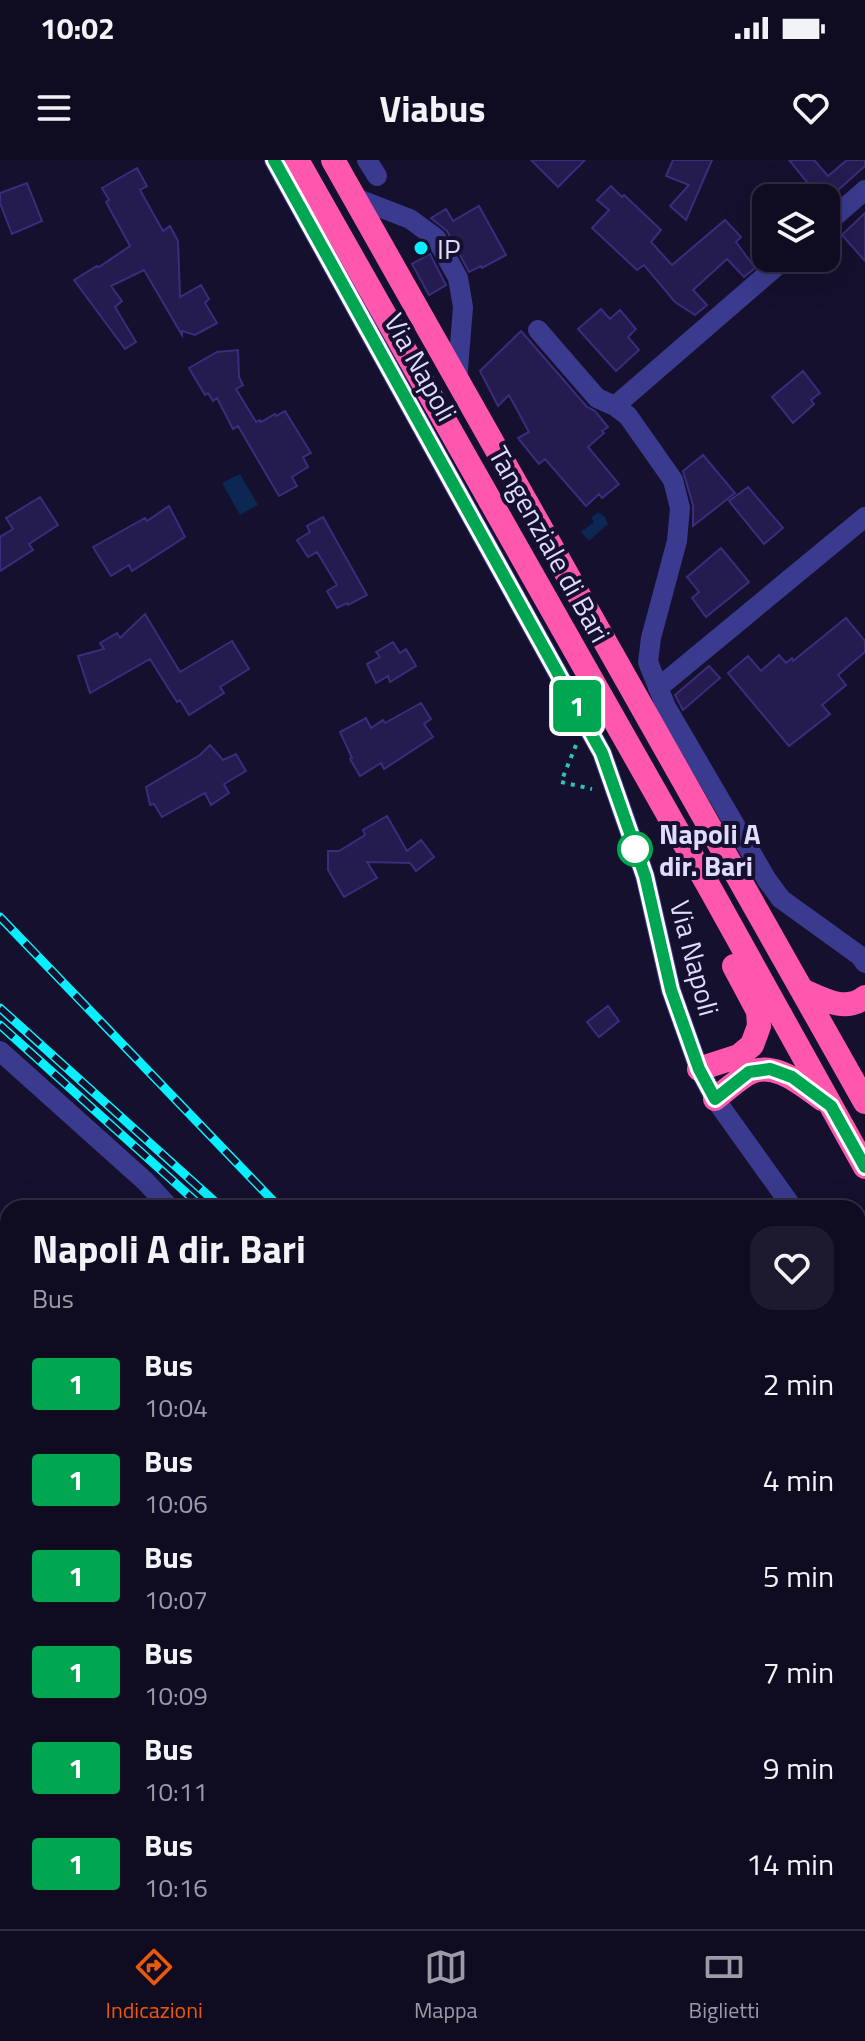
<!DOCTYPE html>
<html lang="it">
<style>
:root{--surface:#0f0c22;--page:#1d1a2f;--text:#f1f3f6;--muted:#9b9ba5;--line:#2f2c40;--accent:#ea580c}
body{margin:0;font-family:"Titillium Web",sans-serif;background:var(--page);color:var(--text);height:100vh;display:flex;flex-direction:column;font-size:30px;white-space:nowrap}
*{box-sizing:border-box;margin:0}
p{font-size:26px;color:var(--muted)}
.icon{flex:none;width:44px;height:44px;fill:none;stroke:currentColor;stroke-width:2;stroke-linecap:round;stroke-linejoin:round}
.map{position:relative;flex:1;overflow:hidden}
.details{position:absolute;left:0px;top:1040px;width:866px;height:730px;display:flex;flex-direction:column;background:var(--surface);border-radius:24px 24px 0 0;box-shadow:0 8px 32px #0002,0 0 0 2px var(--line)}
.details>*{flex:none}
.badge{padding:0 16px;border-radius:6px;font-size:28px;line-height:52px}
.controls{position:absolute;left:752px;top:24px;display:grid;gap:16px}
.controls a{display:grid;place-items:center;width:88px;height:88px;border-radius:16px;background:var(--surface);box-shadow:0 8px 32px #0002,0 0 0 2px var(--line);font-size:40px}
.map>.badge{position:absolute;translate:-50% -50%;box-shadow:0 0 0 4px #fff}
.round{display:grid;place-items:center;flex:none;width:84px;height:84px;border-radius:24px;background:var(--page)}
.head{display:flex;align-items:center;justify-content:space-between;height:136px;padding:0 32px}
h1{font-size:38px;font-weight:700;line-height:60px}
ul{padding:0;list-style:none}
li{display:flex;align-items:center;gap:24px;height:96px;padding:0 32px}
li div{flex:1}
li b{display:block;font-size:30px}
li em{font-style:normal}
li .badge{min-width:88px;font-weight:700;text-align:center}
.status{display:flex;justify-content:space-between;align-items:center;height:56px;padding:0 40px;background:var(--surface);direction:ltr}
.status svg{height:22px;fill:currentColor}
header{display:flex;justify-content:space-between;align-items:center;height:104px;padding:0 32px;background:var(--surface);font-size:36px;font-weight:700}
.dock{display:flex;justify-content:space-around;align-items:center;height:112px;border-top:2px solid var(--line);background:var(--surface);font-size:22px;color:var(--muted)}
.dock a{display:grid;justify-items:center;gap:4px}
.dock .current{color:var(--accent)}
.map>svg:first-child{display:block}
</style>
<div class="status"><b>10:02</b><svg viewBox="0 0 49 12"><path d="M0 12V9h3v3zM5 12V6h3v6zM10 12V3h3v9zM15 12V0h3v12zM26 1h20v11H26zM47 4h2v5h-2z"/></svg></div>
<header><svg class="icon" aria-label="menu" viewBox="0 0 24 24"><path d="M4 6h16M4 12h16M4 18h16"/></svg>Viabus<svg class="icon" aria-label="heart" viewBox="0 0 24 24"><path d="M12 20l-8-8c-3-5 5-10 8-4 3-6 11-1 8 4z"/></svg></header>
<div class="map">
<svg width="865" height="1769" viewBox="0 0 865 1769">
<rect width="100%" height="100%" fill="#14102d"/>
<path fill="#133735" d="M858,1671L865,1678V1769H400L419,1762H858Z
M0,1729L8,1730V1762H233L282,1769H0Z"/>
<path fill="#0b2752" d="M240,314L258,345L240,355L222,323Z
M598,352L605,357L608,364L589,381L581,372L594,362L591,358Z"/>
<path fill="#241b4f" stroke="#392d7c" stroke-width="2" d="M531,0H585L558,27Z
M673,0H712L686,60L670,46L689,25L666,16Z
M789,0H814L828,16L847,0H865V6L826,41V38H820Z
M137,8L147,26L140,30L163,71L170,66L178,81L180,137L201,125L209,139L205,143L217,163L195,175L182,171V175L144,110L111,126L122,141L115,147L136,182L125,189L74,120L97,106L99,107L130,86L106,42L109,40L102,28Z
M27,23L42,61L12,74L0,43V33Z
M611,26L622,37L624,35L661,70L651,82L672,105L725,60L741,77L736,82L755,108L744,117L727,99L693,130L707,145L695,155L675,142L644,105L637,110L592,68L609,50L597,40Z
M479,46L506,95L482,108L481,106L469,112L447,71L431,58L446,49L453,61Z
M865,53V101L842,75Z
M430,94L446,125L429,135L412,104Z
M601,149L610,159L620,150L636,169L628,177L639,190L616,211L578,169Z
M521,171L587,247L595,251L608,267L602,271L604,273L588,287L619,324L602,338L599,334L586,346L545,299L539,304L518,278L529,272L509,235L498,246L480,211Z
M238,190L239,217L243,225L236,229L256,262L260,260L261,262L275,254L276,256L285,251L311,293L303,297L308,307L292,317L297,326L279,336L238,266L233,269L217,238L213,241L208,233L205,235L189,208L217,192Z
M803,211L820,233L811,240L814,244L793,263L772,237Z
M703,295L735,333L693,366V345L683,311Z
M748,327L783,368L764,384L729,341Z
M40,337L58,365L29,384L33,390L0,411V377L13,369L6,358Z
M169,346L185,377L132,411L129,405L111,416L93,387L145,358L147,361Z
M323,357L367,435L348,445L347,443L337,448L327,431L337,425L317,392L308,397L297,380L310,372L307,366Z
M721,388L749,422L706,457L692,438L699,432L687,417Z
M145,454L180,512L232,481L249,509L220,527L224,533L189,555L180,540L177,542L150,499L90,533L78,496L104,489L100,483L117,473L120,478Z
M846,458L865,481V492L838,515L846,525L822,545L830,554L789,586L728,513L748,496L761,511L779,495L786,503L792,498L793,501Z
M393,482L400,493L406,489L416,506L390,522L388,516L376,523L367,504L380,497L376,492Z
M709,506L720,518L683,550L675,535Z
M421,543L431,559L424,564L433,577L384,609L381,603L360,616L350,599L352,598L340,572L366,558L371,568L383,560L385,563Z
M210,585L223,600L236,594L246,611L224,624L229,633L211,645L205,633L162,657L154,644L150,645L146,627L200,595Z
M387,656L407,691L421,680L434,697L416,711L410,703L367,702L377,718L344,737L328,710V691H339L365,675L363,670Z
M608,846L619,861L599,877L587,862Z"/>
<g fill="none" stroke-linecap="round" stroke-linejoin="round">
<path stroke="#2bc4b5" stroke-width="4" stroke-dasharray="4 6" stroke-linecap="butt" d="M576,585L561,622L592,629
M0,1266L8,1260"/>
<path stroke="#3a3a8e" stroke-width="20" d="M274,0L602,593L645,716L671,830L699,909L715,939L793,1048
M367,0L377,16
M353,37L410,59L436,78L458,118L463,147L457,222
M826,64L865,30
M538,170L597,238L615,246L628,256L673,320L680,348L677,381L651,478L648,502L666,547L767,720L781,739L860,796L865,803
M615,246L786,98
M658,528L865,357
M0,891L145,1021L170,1048
M858,1138L865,1148
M0,1427L8,1435
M858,1666L865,1672
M380,1762L388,1766L406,1762"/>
<path stroke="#ff57ae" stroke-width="24" d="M297,0L712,732L865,1007
M333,0L865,942
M802,830C823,839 845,853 865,837
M699,909L739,896L752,885L759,866L758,851L734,806
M715,939C725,931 735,922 746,915C772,898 801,924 822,939"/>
<defs>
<path id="rail" d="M0,757L280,1048
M0,848L222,1048
M0,865L203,1048
M0,1459L8,1466
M858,1583L865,1590
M858,1600L865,1607
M0,1752L8,1760
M310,1762L317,1769
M328,1762L335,1769"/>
</defs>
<use href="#rail" stroke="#08efff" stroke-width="9"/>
<use href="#rail" stroke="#14102d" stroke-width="6" stroke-dasharray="18" stroke-linecap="butt"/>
</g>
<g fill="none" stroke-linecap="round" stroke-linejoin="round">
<defs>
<path id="line" d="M274,0L602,593L645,716L671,830L699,909L715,939L749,912L770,909L792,917L831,946L865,1007"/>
</defs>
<use href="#line" stroke="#fff" stroke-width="18"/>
<use href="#line" stroke="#00a651" stroke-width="12"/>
</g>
<circle fill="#08efff" stroke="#14102d" stroke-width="3" cx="421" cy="88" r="8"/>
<circle fill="#fff" stroke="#00a651" stroke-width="4" cx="635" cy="689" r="16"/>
<g text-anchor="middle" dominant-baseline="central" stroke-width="8" stroke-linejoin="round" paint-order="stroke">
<g font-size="28" fill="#dfdcff" stroke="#14102d" text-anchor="start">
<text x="437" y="88">IP</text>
</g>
<g font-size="28" fill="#dfdcff" stroke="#14102d">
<text transform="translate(421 207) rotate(61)">Via Napoli</text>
<text transform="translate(550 384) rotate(61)">Tangenziale di Bari</text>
<text transform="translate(695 798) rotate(75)">Via Napoli</text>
</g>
<g font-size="28" font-weight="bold" fill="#dfdcff" stroke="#14102d" text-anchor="start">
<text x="659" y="673">Napoli A<tspan x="659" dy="32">dir. Bari</tspan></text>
</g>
</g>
</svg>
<div class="controls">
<a><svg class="icon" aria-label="layers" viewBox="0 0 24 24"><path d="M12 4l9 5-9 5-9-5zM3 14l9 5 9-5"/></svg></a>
</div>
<b class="badge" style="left:577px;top:546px;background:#00a651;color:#fff">1</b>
<section class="details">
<div class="head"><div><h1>Napoli A dir. Bari</h1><p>Bus</p></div><a class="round"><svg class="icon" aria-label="heart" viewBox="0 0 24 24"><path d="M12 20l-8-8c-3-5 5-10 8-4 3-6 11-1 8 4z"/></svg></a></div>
<ul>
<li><span class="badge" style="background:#00a651;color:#fff">1</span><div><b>Bus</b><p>10:04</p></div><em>2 min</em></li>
<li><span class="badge" style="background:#00a651;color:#fff">1</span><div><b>Bus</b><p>10:06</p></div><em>4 min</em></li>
<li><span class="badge" style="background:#00a651;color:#fff">1</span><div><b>Bus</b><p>10:07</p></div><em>5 min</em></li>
<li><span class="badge" style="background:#00a651;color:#fff">1</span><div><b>Bus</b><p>10:09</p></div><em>7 min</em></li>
<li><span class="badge" style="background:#00a651;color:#fff">1</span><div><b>Bus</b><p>10:11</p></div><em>9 min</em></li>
<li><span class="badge" style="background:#00a651;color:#fff">1</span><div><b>Bus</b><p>10:16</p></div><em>14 min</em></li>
</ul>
</section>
</div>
<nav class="dock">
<a class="current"><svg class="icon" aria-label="directions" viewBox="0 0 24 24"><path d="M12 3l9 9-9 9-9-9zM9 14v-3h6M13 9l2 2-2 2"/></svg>Indicazioni</a>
<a><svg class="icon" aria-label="map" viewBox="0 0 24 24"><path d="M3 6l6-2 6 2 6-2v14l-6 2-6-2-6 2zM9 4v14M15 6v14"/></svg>Mappa</a>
<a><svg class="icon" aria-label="tickets" viewBox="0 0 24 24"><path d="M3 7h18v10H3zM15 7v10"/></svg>Biglietti</a>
</nav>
